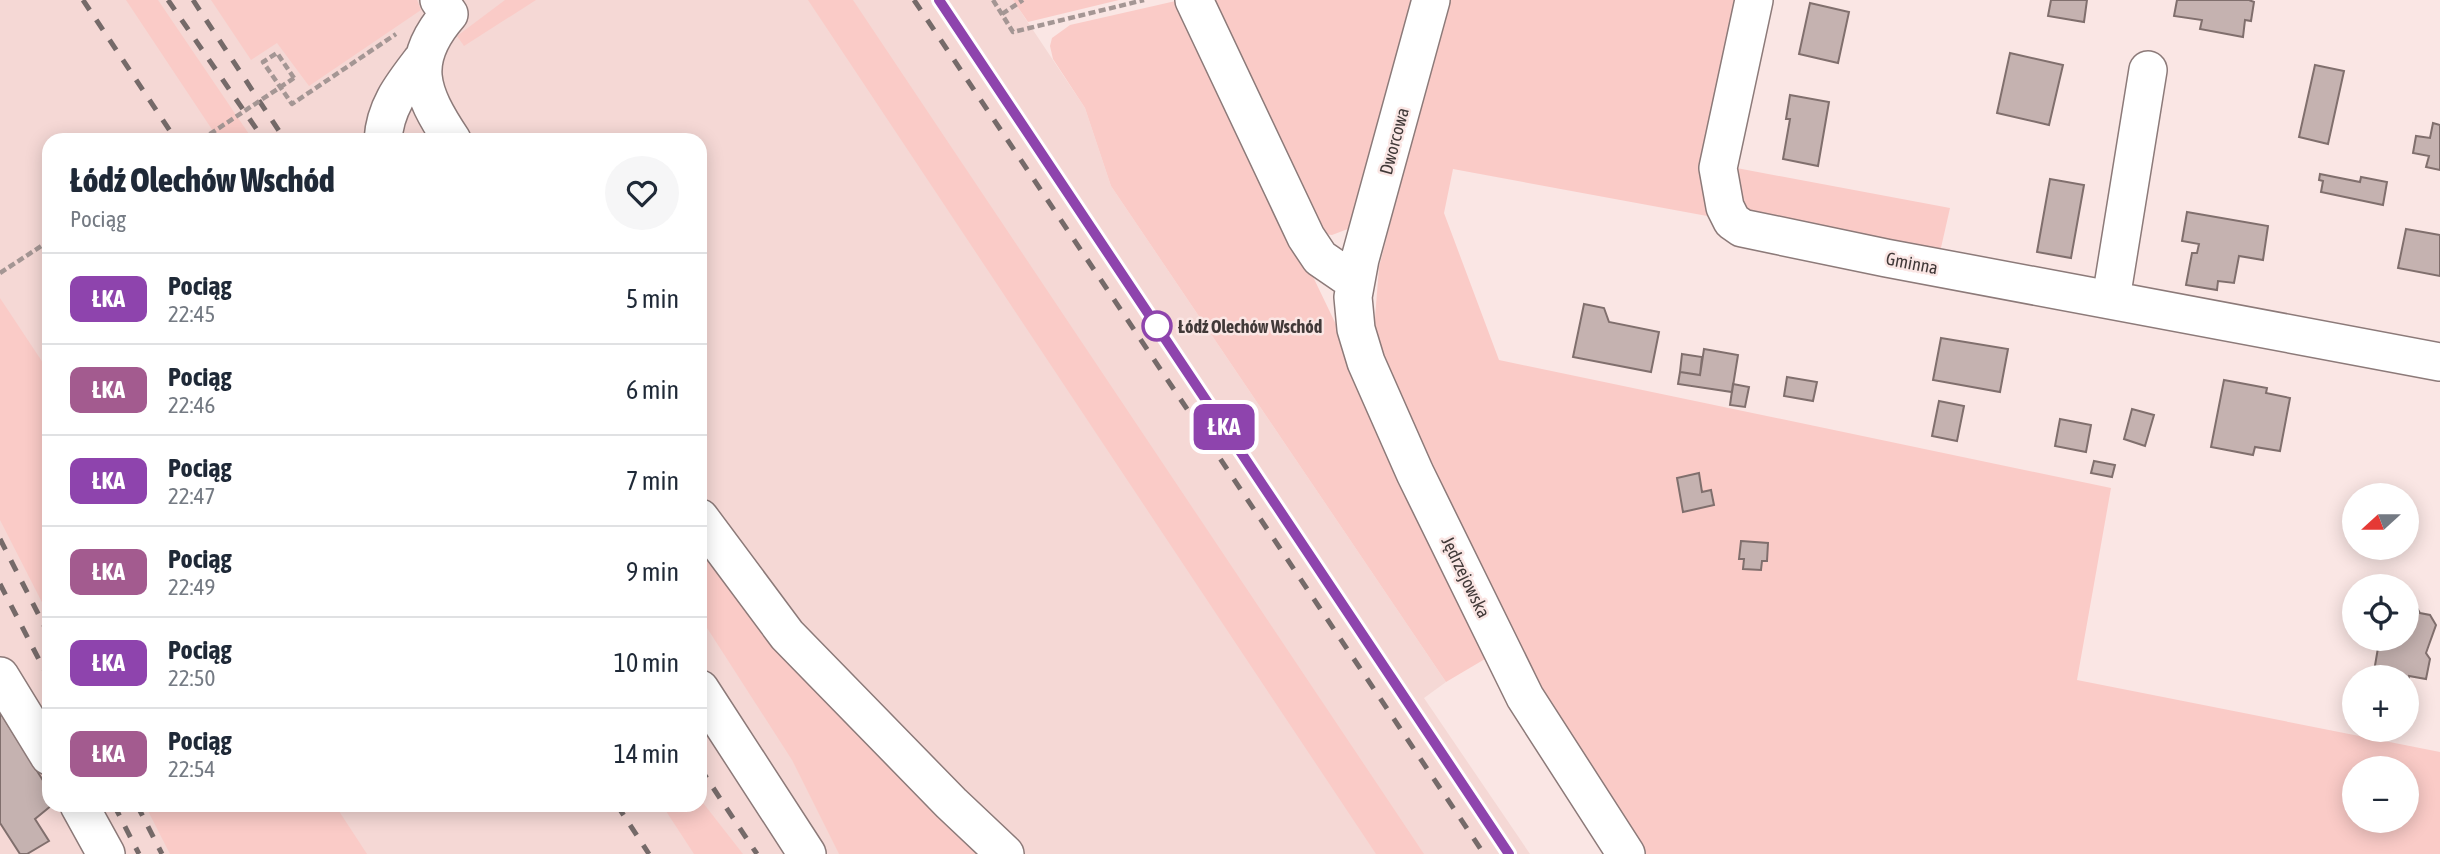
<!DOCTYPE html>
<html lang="pl">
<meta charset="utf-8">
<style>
:root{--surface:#fff;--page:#f6f6f7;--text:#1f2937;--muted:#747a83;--line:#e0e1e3}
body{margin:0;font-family:"Asap Condensed",sans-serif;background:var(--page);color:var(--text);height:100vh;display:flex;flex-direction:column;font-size:26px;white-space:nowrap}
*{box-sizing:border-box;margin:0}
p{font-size:23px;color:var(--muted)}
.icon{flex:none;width:38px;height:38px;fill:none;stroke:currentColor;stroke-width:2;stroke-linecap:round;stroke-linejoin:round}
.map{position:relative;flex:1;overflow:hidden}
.drawer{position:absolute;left:42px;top:133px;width:665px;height:679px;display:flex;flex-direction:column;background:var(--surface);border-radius:21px;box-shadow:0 4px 18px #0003}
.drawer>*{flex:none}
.badge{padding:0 14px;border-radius:10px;font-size:24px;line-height:46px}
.needle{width:46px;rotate:249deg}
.fabs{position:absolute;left:2342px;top:483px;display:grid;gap:14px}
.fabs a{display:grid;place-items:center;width:77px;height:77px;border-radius:50%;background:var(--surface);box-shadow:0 4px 18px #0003;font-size:35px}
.map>.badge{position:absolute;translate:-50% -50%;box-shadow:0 0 0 4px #fff}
.round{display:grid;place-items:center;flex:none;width:74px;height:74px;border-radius:37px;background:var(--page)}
.summary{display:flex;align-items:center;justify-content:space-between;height:119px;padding:0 28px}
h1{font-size:33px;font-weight:800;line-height:52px}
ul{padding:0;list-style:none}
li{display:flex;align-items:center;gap:21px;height:91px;padding:0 28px;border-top:2px solid var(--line)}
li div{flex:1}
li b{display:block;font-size:26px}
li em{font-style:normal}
li .badge{min-width:77px;font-weight:700;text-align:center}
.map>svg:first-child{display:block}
</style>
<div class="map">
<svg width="2440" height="854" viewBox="0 0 2440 854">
<rect width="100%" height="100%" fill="#fae6e4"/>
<path fill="#f5d8d5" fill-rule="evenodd" d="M0,0H1013L1085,108L1111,186L1446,682L1424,698L1530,854H0ZM49,140H700V805H49Z"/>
<path fill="#facbc7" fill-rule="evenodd" d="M126,0H158L253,140H219Z
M211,0H417L421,10L309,86L277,43L251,60Z
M505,0H536L464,46L457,36Z
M808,0H853L1424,854H1376Z
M1013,0H1119L1028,22Z
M1180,0L1342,337L1490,656L1446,682L1111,186L1085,108L1053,59L1050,46L1052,38L1070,25Z
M1208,0H1419L1353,227L1332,235L1324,234Z
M1448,0H1747L1718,218L1453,169L1444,213L1499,360L2111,488L2077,680L2440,752V854H1640L1543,700L1387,379L1374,331L1379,267ZM2354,768H2406V821H2354Z
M1726,166L1950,208L1938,261L1746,217Z
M0,298L49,372V616L0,520Z
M700,534L983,854H839L792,760L700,617Z
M700,799L743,854H694L662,805H700Z
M145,805H335L367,854H170Z"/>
<path fill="#c5b2b0" stroke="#806f6d" stroke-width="2" d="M2051,0H2087L2084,22L2048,16Z
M2177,0H2249L2254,2L2251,21L2245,20L2243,37L2200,29L2202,20L2174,16Z
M1810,3L1849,12L1838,63L1799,54Z
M2010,53L2063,65L2049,125L1997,113Z
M2315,65L2344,71L2328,144L2299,137Z
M1790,95L1829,102L1818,166L1783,159L1790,119H1786Z
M2433,123L2440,125V170L2426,167L2429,156L2413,153L2416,136L2430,138Z
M2320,174L2360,182L2361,177L2387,182L2383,205L2321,192L2323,181L2319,180Z
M2050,179L2084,185L2071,258L2037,252Z
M2187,212L2268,226L2263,260L2239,256L2234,283L2218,281L2217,290L2186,285L2192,253H2197L2199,244L2182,241Z
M2406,229L2440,235V276L2398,268Z
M1584,304L1604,308L1609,322L1659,332L1651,372L1573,357Z
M1941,338L2008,349L2000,392L1933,380Z
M1704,349L1738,355L1732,392L1678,384L1680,372L1700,375Z
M1682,354L1702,357L1700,375L1680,372Z
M1787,377L1817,382L1813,401L1784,396Z
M2224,380L2267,388L2266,393L2290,398L2280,451L2255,447L2253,455L2211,447Z
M1733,384L1749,387L1745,407L1730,405Z
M1939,401L1964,406L1957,441L1932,436Z
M2132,409L2154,415L2145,446L2124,439Z
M2060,419L2091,425L2086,452L2055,446Z
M2094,461L2115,465L2112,477L2091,473Z
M1699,473L1702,492L1711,490L1714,505L1683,512L1677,478Z
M1741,541L1768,543L1767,561H1762L1761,570L1743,569L1744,559H1739Z
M2414,603L2420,613L2430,615L2436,625L2426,653L2430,659L2426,679L2409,676L2406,693V677H2373L2378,648L2385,644L2386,639H2406V608Z
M0,712L49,790V805H52L35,819L49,841L27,854H20L0,823Z"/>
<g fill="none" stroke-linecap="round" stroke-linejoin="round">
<defs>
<path id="minor" d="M439,0L449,14C408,61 420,92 452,140
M1194,0L1306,237L1320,258L1355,282
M1431,0L1360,259L1353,297L1356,329L1366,362L1415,473L1525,697L1626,854
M1754,0L1718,168L1725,207L1732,221L1742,228L1886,258L2440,362
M383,140C385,107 402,86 422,60
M2111,299L2148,70
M700,518L787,635L951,803L1005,854
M0,676L49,756
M700,689L807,854
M79,805L106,854"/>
</defs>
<use href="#minor" stroke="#8c7a79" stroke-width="40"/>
<path stroke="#a49694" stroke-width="4.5" stroke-dasharray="7 3.5" stroke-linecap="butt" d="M993,0L1013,32L1144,0
M1002,14L1023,0
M294,78L277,53L263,62L292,104L396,34
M0,273L49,241"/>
<use href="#minor" stroke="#fff" stroke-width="37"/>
<path stroke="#756a69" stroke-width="5" stroke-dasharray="12 12" stroke-linecap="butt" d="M83,0L176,140
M168,0L264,140
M193,0L285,140
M914,0L1484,854
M939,0L1509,854
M0,539L49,635
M0,584L49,679
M700,768L757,854
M114,805L139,854
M137,805L162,854
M617,805L649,854"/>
<path stroke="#a49694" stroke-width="4.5" stroke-dasharray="7 3.5" stroke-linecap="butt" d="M201,140L294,78"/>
</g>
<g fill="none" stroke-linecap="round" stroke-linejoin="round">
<defs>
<path id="line" d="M939,0L1509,854"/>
</defs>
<use href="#line" stroke="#fff" stroke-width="16"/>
<use href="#line" stroke="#8e44ad" stroke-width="10"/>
</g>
<circle fill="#fff" stroke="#8e44ad" stroke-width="3.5" cx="1157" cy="326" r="14"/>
<g text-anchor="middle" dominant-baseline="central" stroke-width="5" stroke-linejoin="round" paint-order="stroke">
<g font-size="18" fill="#413938" stroke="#fae6e4">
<text transform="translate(1394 141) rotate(-75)">Dworcowa</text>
<text transform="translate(1912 263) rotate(11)">Gminna</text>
<text transform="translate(1466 577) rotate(64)">Jędrzejowska</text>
</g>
<g font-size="18" font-weight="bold" fill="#413938" stroke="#fae6e4" text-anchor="start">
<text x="1178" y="326">Łódź Olechów Wschód</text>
</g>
</g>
</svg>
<div class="fabs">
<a><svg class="needle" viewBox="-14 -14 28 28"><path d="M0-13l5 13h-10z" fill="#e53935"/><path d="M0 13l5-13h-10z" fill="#747a83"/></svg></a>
<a><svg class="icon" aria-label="locate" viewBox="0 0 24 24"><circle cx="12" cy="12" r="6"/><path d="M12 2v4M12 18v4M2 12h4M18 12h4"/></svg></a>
<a>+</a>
<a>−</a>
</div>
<b class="badge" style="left:1224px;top:427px;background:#8e44ad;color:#fff">ŁKA</b>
<section class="drawer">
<div class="summary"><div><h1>Łódź Olechów Wschód</h1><p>Pociąg</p></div><a class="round"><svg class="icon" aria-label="heart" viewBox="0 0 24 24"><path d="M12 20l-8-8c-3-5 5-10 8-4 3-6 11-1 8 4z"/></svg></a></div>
<ul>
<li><span class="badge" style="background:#8e44ad;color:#fff">ŁKA</span><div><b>Pociąg</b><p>22:45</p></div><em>5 min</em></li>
<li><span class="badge" style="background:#a35b8f;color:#fff">ŁKA</span><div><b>Pociąg</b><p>22:46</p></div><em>6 min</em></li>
<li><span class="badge" style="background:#8e44ad;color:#fff">ŁKA</span><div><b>Pociąg</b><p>22:47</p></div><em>7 min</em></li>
<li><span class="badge" style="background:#a35b8f;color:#fff">ŁKA</span><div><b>Pociąg</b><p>22:49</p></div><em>9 min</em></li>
<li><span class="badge" style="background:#8e44ad;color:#fff">ŁKA</span><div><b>Pociąg</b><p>22:50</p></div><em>10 min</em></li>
<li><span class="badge" style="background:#a35b8f;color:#fff">ŁKA</span><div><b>Pociąg</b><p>22:54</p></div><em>14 min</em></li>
</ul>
</section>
</div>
